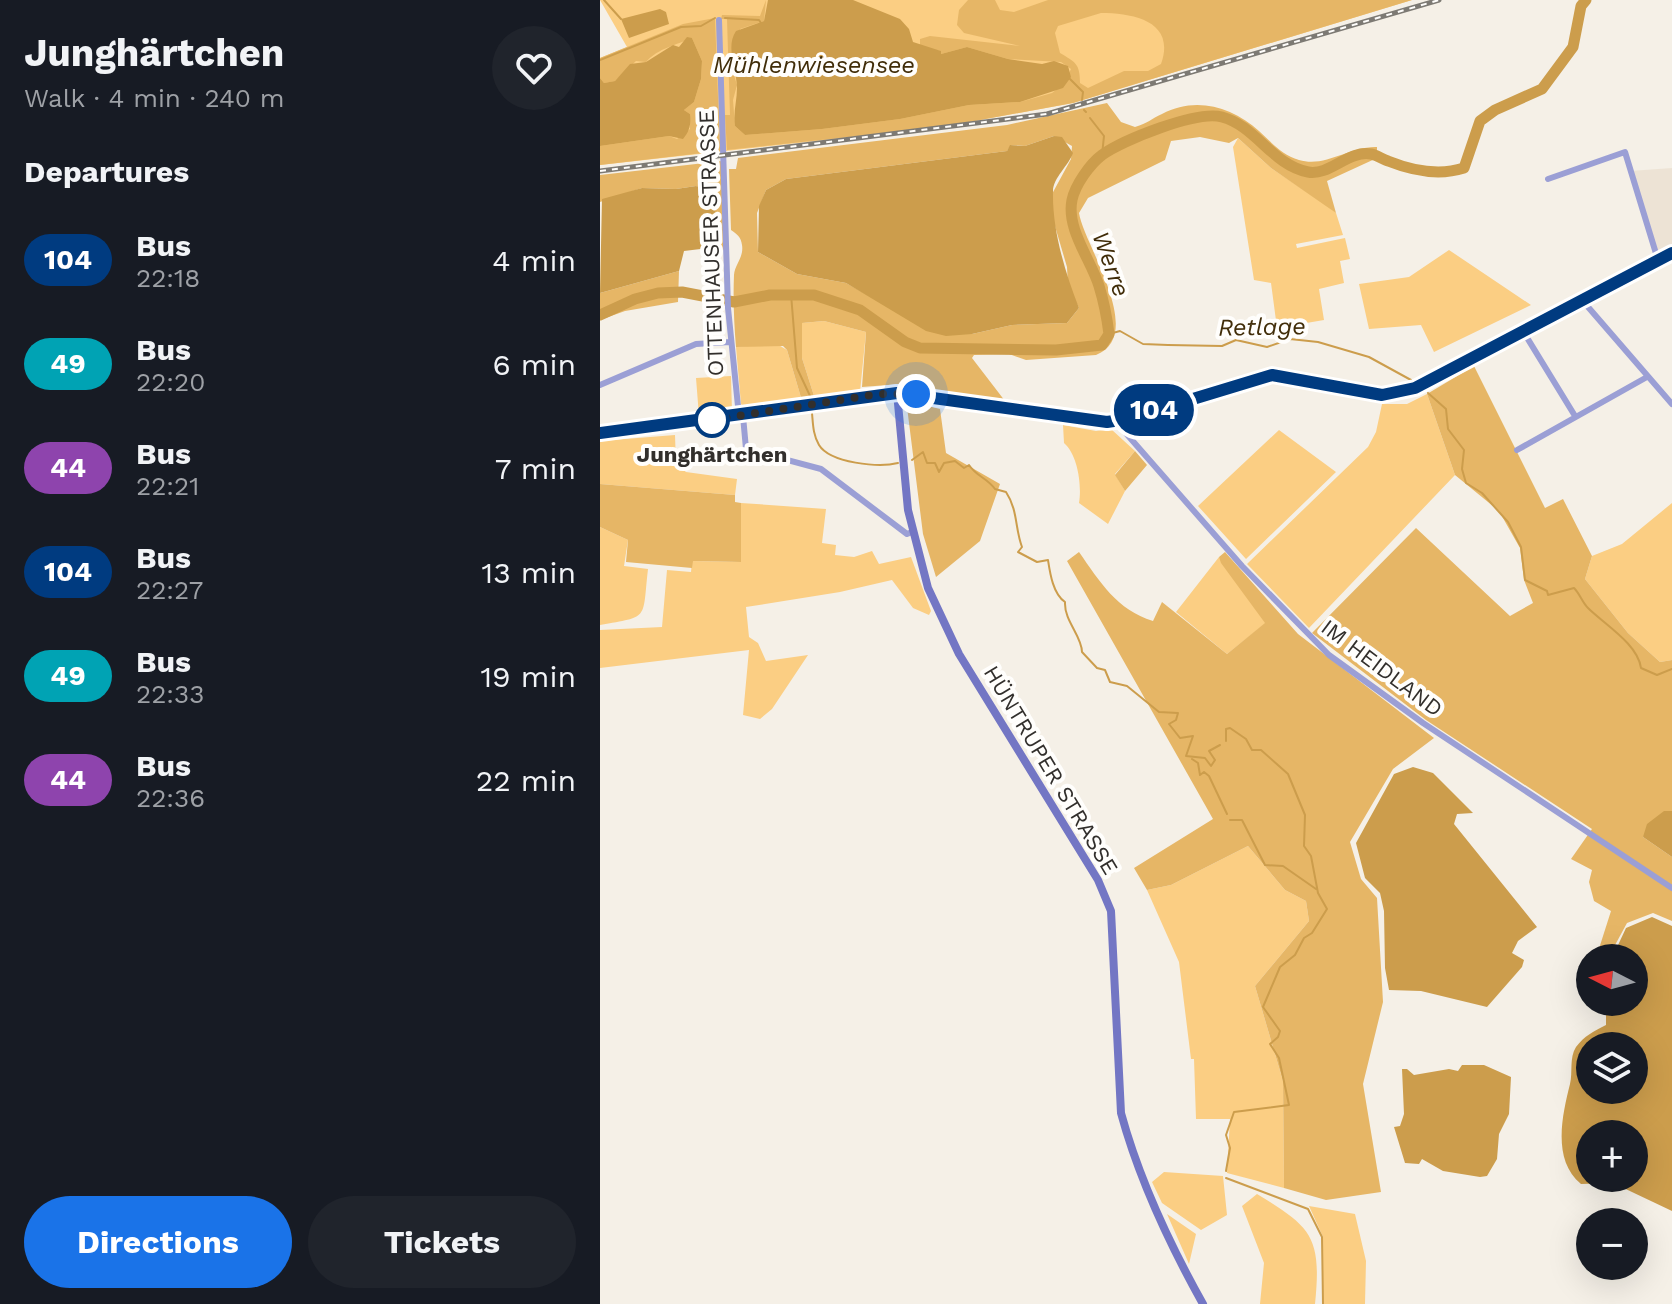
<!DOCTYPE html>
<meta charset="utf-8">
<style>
:root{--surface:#171b24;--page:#20242c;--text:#f1f3f6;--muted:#9ea1a6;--accent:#1a73e8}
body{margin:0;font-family:"Work Sans",sans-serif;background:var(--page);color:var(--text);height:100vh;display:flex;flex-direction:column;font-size:30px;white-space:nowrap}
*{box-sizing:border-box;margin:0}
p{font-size:26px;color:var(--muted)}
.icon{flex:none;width:44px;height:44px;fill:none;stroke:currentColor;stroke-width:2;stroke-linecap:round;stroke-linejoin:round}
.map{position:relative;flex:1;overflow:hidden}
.panel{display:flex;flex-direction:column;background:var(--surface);width:600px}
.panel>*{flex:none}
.badge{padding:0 16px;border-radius:26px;font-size:28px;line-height:52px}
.needle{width:52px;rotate:276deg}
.fabs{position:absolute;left:976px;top:944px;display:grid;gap:16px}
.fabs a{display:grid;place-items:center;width:72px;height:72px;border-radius:50%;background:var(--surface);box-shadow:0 8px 32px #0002;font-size:40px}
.you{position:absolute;width:40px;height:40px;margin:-20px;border:6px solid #fff;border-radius:50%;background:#1a73e8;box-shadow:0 0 0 12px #1a73e833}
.map>.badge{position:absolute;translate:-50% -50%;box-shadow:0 0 0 4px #fff}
h2{padding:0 24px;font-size:30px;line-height:72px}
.round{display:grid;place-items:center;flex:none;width:84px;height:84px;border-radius:42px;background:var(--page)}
.headline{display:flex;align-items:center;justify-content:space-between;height:136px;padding:0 24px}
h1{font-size:38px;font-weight:700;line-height:60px}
.action{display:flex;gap:16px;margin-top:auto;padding:16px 24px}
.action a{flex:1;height:92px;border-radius:48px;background:var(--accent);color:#fff;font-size:32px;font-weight:700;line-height:92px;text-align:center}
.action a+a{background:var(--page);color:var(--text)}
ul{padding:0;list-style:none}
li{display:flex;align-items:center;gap:24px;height:104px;padding:0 24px}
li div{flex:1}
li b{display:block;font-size:30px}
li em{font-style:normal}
li .badge{min-width:88px;font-weight:700;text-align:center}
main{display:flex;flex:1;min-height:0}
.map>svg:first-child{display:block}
</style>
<main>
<section class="panel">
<div class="headline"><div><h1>Junghärtchen</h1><p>Walk · 4 min · 240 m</p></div><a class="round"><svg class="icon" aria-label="heart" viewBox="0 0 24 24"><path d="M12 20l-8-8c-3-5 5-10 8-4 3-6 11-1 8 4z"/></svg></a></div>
<h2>Departures</h2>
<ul>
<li><span class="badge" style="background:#003b80;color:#fff">104</span><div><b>Bus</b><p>22:18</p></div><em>4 min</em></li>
<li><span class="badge" style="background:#00a3b4;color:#fff">49</span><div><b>Bus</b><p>22:20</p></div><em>6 min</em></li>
<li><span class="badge" style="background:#8e44ad;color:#fff">44</span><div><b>Bus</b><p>22:21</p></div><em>7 min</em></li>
<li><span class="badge" style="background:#003b80;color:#fff">104</span><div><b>Bus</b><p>22:27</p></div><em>13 min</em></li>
<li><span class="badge" style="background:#00a3b4;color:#fff">49</span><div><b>Bus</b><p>22:33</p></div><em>19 min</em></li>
<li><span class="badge" style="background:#8e44ad;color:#fff">44</span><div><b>Bus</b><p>22:36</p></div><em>22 min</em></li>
</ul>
<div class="action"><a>Directions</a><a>Tickets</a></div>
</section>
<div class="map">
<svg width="1072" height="1304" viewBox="0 0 1072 1304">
<rect width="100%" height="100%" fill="#f5f0e7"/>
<path fill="#ede3d5" d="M1072,168V246L1054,256L1030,171Z"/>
<path fill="#fbce83" d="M0,0H812L473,103L342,127L0,165V58L27,47Z
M638,138L671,168L729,207L736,213L743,235L696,244L697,248L745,238L750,259L740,261L744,283L719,289L724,320L677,328L671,283L654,280L633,147Z
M849,250L931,305L834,352L821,325L769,329L759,284L809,277Z
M224,321L266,332L260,392L215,399L202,358V323Z
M175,343L187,350L202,401L145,409L141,404L136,347Z
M131,376L132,412L99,416L96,378Z
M827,394L855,475L709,628L647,564L768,447L776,432L782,404H807Z
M463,425L496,431L511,429L535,451L515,474L525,491L508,524L479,503C482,486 478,455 464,443Z
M679,430L736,472L646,559L598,506Z
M75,435L76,464L86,472L137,479L135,495L0,484V441Z
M141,503L226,509L222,543L236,545L235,555L254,557L272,551L279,564L311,557L331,611L329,615L313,608L292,580L240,592L146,607L149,637L158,643L166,661L208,655L172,709L160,719L143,715L149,650L0,668V630L62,627L67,570L91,572L92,561L141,562Z
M1072,503V660L1060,662L1028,633L985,579L992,556L1022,544Z
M0,527L28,540L24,566L48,569C42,621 50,616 0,625Z
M619,557L666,623L627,654L576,612Z
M648,846L685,890L706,901L709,921L655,986L683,1081L684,1188L627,1173L630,1119H596L594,1059H591L579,962L547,890L571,885Z
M564,1172L623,1176L627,1215L601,1230L562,1203L552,1182Z
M657,1194C711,1227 722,1236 715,1304H660L664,1263L642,1206Z
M709,1206L755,1214L766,1261L765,1304H723V1237Z
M567,1214L596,1234L589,1264Z"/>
<path fill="#e6b666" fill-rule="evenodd" d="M166,0L164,21L140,29L133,72L137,85L133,100L135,126L145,135L222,129L300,119L369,105L420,102L452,93L464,84L471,69L461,62L408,59L367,47L341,54L340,51L320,46V39L330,36L420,46L364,33L357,25L359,10L368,0H395L400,10L414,12L448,0H812L473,103L342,127L127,150L125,115H130L127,19H121L122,15L160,16ZM501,13C535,13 576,22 561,64L548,71H524L488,88L480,83C480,63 475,62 460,53L455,33L458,26Z
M115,18L120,151L0,165V146L69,136L77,139L90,129V114L84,110L94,102L101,79L102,61L92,38C77,45 58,48 46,62L36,61L15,81L4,83L0,78V58L83,24Z
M507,103L521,122L535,127C548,123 551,119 562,114C596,96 632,107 659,131C672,143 682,155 699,160C726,168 749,146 777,147V158L727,181L736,213L671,168L638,138L629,143L600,137L571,141L565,160L488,198L479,213C484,245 547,335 496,355L426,360L409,354L374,355L372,358L405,401L301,384L262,387L266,332L224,321L202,323V358L215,399L202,401L187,350L183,346L136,347C134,323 133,299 134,275C135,264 144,257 142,245C141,237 137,234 131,230L129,169H136L138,158L407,125ZM454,136L472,146L471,159L452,194V216L467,267L468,286L479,308L467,323L412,325L372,334L312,320L246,283L197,274L158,252L157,213L166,190L186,179L407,151L411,145L425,146Z
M122,161L124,249L121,252L114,250L118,243L112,198L96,186L76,189L42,188L0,202V175Z
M79,271L78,302L25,311L0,320V293Z
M874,366L945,508L963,499L992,556L985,579L1028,633L1060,662L1072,660V811L1064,812L1043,837L1072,857V921L1053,913L1027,923L1008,958H996L1011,911L994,901L989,882L992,870L971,859L992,829L826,720L712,633L816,528L910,616L933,603L924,580L920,548L899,511L855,475L827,394Z
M312,402L340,409L346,453L400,484L380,541L336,577L323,534L307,407Z
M535,451L547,465L525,491L515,475Z
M0,484L135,495V502L141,503V562L93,561L92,568L26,562L28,540L0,527Z
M479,552C500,582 517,610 553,621L562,602L627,654L665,623L621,563L619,557L625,552L698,634L834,738L793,769L750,842L761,879L777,898L783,1002L763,1084L781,1192L726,1200L684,1188L683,1081L655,986L709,921L706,901L685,890L648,846L571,885L547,890L534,868L613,819L467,561Z"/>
<path fill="#cc9d4c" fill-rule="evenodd" d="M168,0H253L300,19L309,29L313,42L341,51V54L367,47L408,59L442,64L454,61L468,66L471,77L463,88L420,102L369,105L300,119L222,129L145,135L135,126C133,112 137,101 137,88C137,70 125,47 136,31L164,21Z
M60,9L66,12L69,24L29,38L21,19Z
M87,37L92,38L102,61L101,79L94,102L84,110L90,114C91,124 90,131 83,139L69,136L0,146V78L4,83L15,81L30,64L46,62L73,45L79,47Z
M454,136L462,137L473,153C469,165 453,178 453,191C452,230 465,272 479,308L467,323L412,325L372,334L346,336L326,331L246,283L197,274L158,252L159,206L166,190L186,179L407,151L410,145L425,146Z
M96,186C118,193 119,227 117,247L84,251L79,271L0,293L2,199L42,188L76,189Z
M813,767L833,773L873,813L857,814L854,824L937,927L918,941L912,953L924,960L922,967L887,1007L821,991L789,990L785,968L784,911L780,893L765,878L756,843L794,774Z
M1064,811H1072V857L1043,837L1047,824Z
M1052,917L1072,926V1211L1013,1183L981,1184C952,1160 962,1116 970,1084C973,1072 969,1058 976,1047C984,1036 994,1031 1006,1025V1002H1034V958H1012L1026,928ZM990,1046H1034V1090H990ZM990,1134H1034V1178H990Z
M862,1065H884L911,1077L909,1114L899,1134L897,1159L887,1176L880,1177L843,1171L822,1159L819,1164L805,1163L794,1127L800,1126L804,1114L802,1069H807L814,1075L849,1069L858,1071Z"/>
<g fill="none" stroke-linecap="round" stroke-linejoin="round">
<path stroke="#cc9d4c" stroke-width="2" d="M4,0L21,19
M125,18L159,20L161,23
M0,60L81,27L101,26L115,18
M470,79L483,92L482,100
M484,110L486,112
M490,118L504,136L502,155
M191,294L197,368L211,398
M509,334L520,331L543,344L568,345L622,346L636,340L667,347L690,339L718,342L769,357L811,380
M828,393L846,409L848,429L864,450L862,469L866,483L882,493L908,522L921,547L925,580L947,591L948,595L974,588C980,594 982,602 988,608C1004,624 1038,644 1041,668L1057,675L1072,669
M212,413C213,424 213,435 219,445C230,463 279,468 298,463
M312,460L323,452L327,463H335L339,472L344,463L355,461L364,468L369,465C376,476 387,478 395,489L406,492C418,510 415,529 422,547L418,552L437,562L448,560C450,573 453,594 465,602C464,621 482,636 482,652L497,668L505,670L510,682L527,686L559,712L578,713L576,720L569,724L580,738L593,736L586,756L605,758L611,766L615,760L609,751L620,745
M626,741V729L630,728L646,739L652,750H661L688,774L705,815L704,846L711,856L718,893L727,909L712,933L704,938L695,955L680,967L663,1007L680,1031L678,1037L670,1044L679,1058L689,1105L634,1112L626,1135L630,1148L626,1171
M592,759L598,763L600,775L604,772L609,776L627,814
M630,820H642L665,865L683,866L716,889
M626,1178L708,1209L722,1237L723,1304"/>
<path stroke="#cc9d4c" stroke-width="11" d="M0,315L35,299L58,293L82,292L134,302L170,295H214L260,310L305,342L320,348L456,350L502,345L509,334C507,318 504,302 499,286C491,260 466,229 472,200C475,185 490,164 502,155C523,140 597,110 622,117C656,126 672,165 708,172C730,176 748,150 771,154C777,155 782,159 788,161C813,171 839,176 864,168L880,121L895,110L942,89L973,47L981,6L986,0"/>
<path stroke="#9b9fd5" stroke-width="6" d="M119,20L128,308L139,416
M948,179L1025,152L1058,260
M982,300L1072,404
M923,331L975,416
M0,385L96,344L130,342
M143,416L146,449L221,469L307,534L312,532
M519,421L524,431L642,566L729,655L823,723L1072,888
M917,450L1047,377"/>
<path stroke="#7376c4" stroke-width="8" d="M297,393L308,510L328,588L359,654L498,880L511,911L521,1113C539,1179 570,1245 603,1304
M0,433L297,393L507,422L527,419L672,375L782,395L815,388L1072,253"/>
<defs>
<path id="rail" d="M0,171L447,114L839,0"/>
</defs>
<use href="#rail" stroke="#7d7a74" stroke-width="5"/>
<use href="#rail" stroke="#fffefc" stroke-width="2" stroke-dasharray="6" stroke-linecap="butt"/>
</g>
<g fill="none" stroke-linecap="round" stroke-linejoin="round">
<defs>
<path id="line" d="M0,433L297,393L507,422L527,419L672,375L782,395L815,388L1072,253"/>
</defs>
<use href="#line" stroke="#fff" stroke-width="18"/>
<use href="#line" stroke="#003b80" stroke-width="12"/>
<path stroke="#322f2c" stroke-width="8" stroke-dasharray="0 14.4" d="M112,420L105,421L279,394H316"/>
</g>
<circle fill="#fff" stroke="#003b80" stroke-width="4" cx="112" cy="420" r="16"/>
<g text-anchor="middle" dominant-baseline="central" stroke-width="8" stroke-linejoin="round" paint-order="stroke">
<g font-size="22" fill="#322f2c" stroke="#fffefc">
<text transform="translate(111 243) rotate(-92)">OTTENHAUSER STRASSE</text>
<text transform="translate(782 668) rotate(37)">IM HEIDLAND</text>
<text transform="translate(451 770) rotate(59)">HÜNTRUPER STRASSE</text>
</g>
<g font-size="22" font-weight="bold" fill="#322f2c" stroke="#fffefc">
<text x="112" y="454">Junghärtchen</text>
</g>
<g font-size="24" font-style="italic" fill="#412d09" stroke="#fffefc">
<text x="214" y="65">Mühlenwiesensee</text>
<text transform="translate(511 264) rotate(70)">Werre</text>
<text transform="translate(662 327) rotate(-1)">Retlage</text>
</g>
</g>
</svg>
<div class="fabs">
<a><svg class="needle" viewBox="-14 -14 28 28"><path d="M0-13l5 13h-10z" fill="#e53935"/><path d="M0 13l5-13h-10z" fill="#9ea1a6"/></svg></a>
<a><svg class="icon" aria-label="layers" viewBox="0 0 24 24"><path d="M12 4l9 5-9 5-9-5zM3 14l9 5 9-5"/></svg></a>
<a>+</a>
<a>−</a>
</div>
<div class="you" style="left:316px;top:394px"></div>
<b class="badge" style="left:554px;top:410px;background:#003b80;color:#fff">104</b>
</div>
</main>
